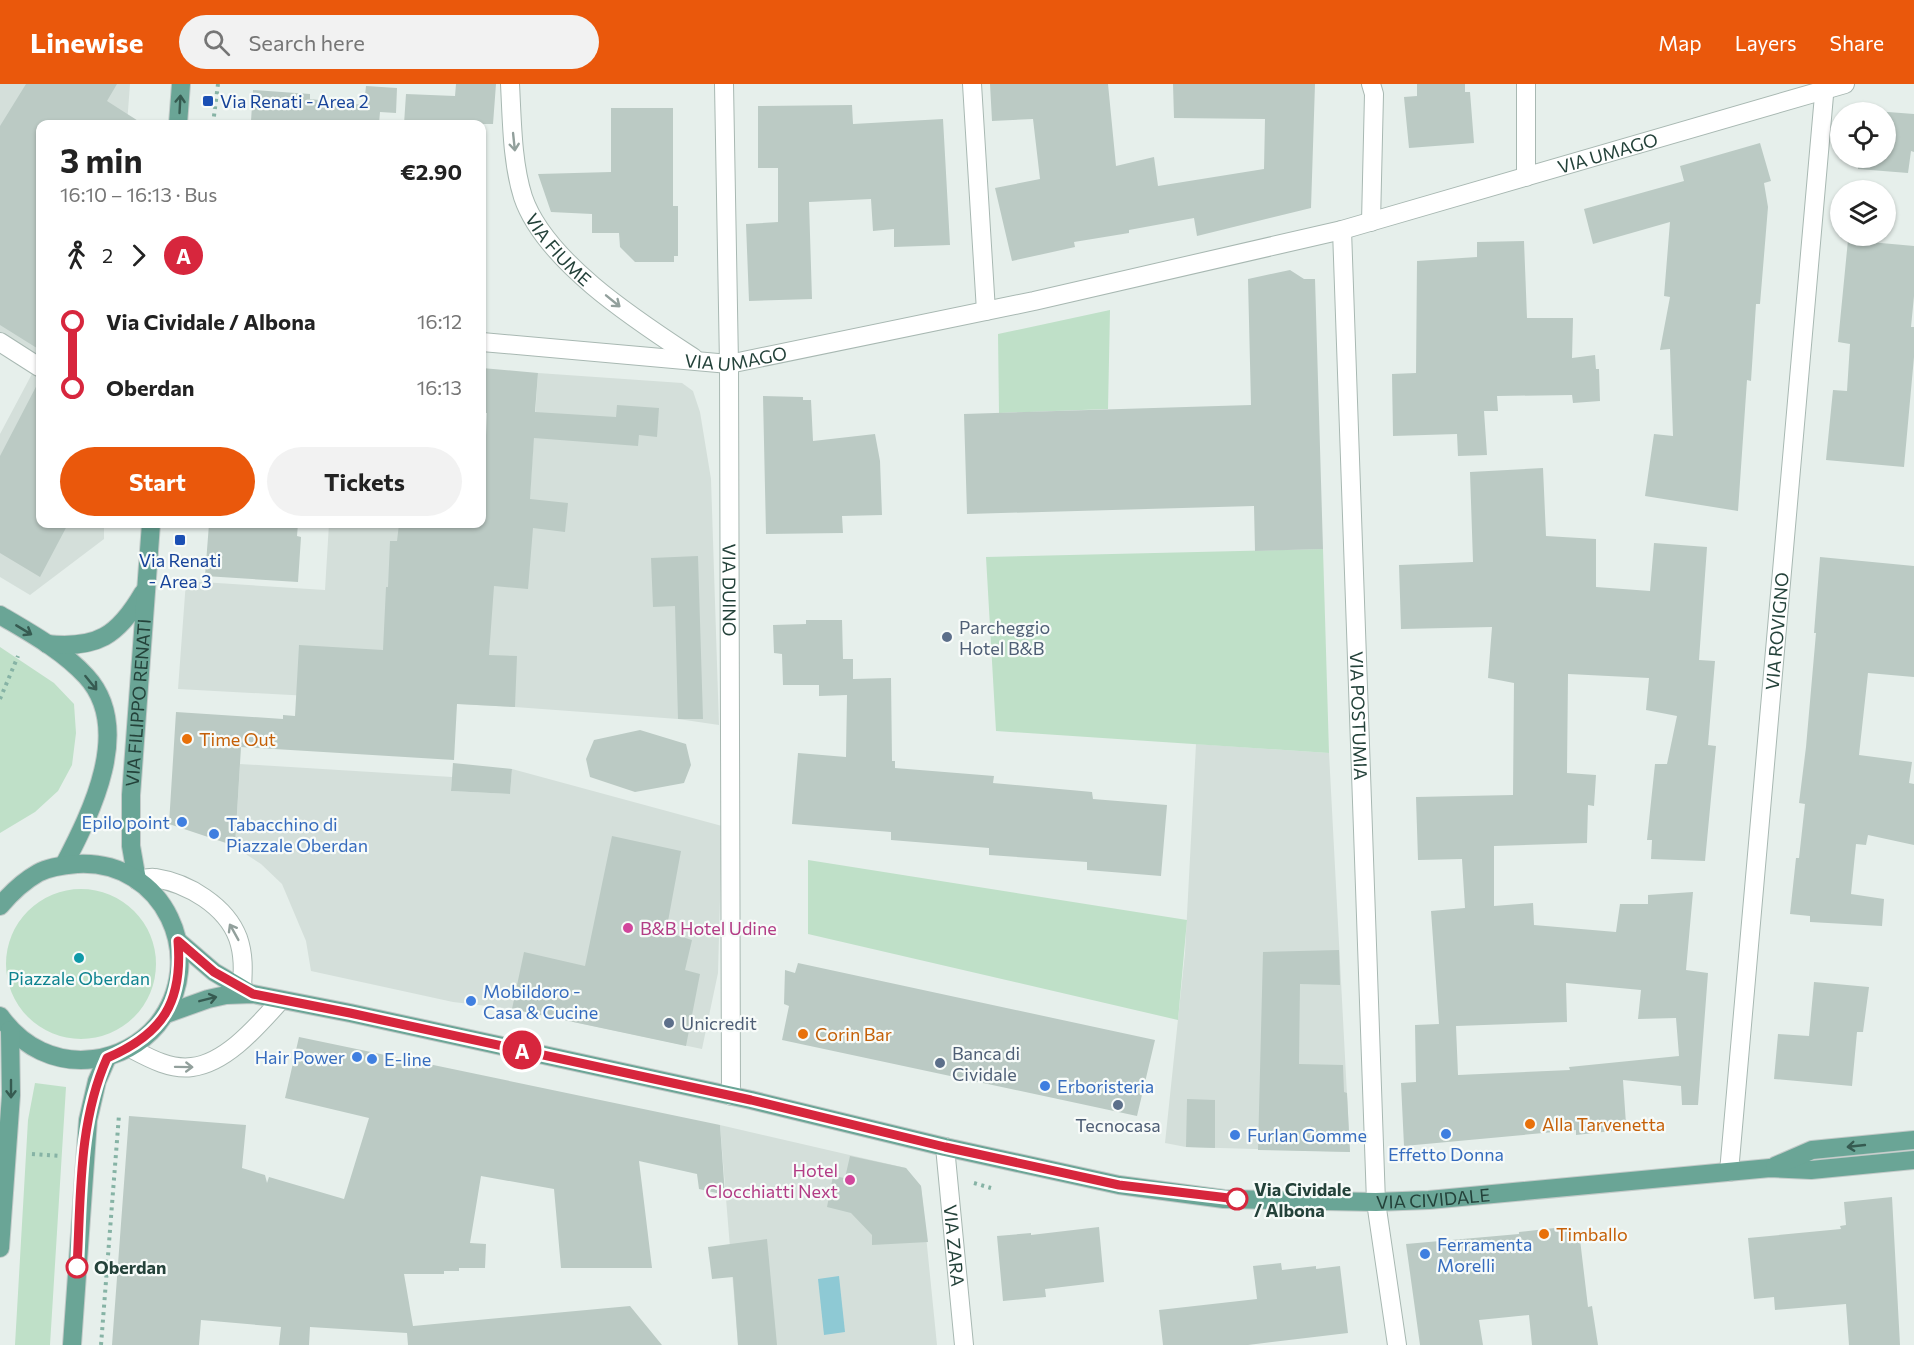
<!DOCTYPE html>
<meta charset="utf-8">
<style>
:root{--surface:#fff;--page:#f2f2f2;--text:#222;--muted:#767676;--accent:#ea580c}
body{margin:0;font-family:Commissioner,sans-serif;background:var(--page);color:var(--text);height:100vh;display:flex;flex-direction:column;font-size:22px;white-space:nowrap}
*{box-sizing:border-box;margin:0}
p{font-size:20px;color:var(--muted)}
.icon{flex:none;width:33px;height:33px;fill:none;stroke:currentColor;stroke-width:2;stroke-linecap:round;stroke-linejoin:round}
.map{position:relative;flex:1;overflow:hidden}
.panel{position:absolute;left:36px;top:36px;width:450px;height:408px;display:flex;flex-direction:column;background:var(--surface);border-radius:12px;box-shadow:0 2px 4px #0004}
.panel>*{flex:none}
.badge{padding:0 12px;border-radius:20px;font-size:21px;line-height:39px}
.controls{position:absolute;left:1830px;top:18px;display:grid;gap:12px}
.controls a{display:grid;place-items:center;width:66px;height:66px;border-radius:50%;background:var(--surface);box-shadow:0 2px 4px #0004;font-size:30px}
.map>.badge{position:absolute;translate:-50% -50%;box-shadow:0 0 0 3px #fff}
.legs{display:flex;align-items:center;gap:9px;height:66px;padding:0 24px;font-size:20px}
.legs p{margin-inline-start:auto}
.head{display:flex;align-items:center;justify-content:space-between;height:102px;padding:0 24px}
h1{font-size:33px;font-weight:700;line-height:45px}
.cta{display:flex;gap:12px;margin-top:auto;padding:12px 24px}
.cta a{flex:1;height:69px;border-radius:36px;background:var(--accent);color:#fff;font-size:24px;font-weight:700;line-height:69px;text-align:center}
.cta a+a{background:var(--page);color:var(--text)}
ul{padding:0 24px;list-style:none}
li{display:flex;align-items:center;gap:21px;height:66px;font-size:22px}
li i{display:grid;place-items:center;width:9px;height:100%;margin:0 8px;background:currentColor}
li i::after{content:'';width:15px;height:15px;margin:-8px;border:4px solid;border-radius:50%;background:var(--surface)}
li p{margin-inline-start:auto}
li:first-child i{background:linear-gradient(#0000 50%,currentColor 0)}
li:last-child i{background:linear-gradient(currentColor 50%,#0000 0)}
header{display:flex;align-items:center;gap:36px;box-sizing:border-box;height:84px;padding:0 30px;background:var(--accent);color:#fff}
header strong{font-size:28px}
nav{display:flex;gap:33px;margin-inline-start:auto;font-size:21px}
.search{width:420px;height:54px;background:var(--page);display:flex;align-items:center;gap:15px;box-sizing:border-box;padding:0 21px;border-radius:33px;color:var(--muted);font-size:22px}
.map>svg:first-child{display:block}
</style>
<header>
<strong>Linewise</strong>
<div class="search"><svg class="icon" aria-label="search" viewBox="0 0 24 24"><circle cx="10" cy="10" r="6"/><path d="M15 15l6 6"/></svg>Search here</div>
<nav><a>Map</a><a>Layers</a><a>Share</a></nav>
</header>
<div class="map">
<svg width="1914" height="1261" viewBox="0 0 1914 1261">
<rect width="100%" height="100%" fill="#e6efeb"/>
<path fill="#d4dfda" d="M0,0H130L127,40H40V440H104V455L30,511L0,493V350L33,288L0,267Z
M538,289L682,299L693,307L700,328L711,395L719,641L678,635L515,623L178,605L186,497L325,506L329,440H482V421L529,424Z
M1196,660L1329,669L1350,1068L1186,1063L1165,1059L1185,869Z
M240,680L452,693L451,707L510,710L512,685L722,742L718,889L702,965L512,925L453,918L311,887L306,857L282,800L261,780L235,763Z
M720,1041L906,1084L921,1102L937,1261H738Z"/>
<path fill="#bfe0c8" d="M1110,226L1108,325L999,329L998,250Z
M1323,465L1329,669L996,647L986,473Z
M0,563L54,599L74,620L76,649L72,681L58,707L35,728L0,749Z
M808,776L1187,836L1178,936L808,850Z
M6 880a75 75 0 1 1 150 0a75 75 0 1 1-150 0Z
M35,999L66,1003L50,1261H15L28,1036Z"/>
<path fill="#8ec9d4" d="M839,1192L845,1248L824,1251L818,1195Z"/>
<path fill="#bbcac4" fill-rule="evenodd" d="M26,0H117L107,17L143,40H40V266L0,241V42Z
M456,0H496L493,40H404L406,10L455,12Z
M990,0H1108L1116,82L1154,73L1158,102L1264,85L1265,35L1174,34L1173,0H1315L1311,124L1197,152L1194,134L1129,146V149L1074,158L1075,163L1012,177L995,104L1040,95L1033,35L992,37Z
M1417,0H1465V8H1470L1474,59L1409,64L1404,13L1417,12Z
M366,2L397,4L396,29L380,28L379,40H263L264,38L251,37L253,6L310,10V15L364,21Z
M852,21L853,40L943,35L950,161L894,163V145L873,147L871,115L809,118L812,215L749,217L746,140L778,138V84H758V22Z
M611,24H673V122H678V172H674V178H635L620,163L619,149H592V130L551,128L538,90L611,88Z
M1862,26L1914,30V68L1911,67L1908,89L1858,85V74H1886V28H1862Z
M1760,59L1771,97L1764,99L1768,123L1760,220H1756L1751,297L1747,296L1738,427L1645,412L1654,350L1673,352L1670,265L1660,266L1670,213L1664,212L1670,138L1593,160L1584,125L1684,97L1680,82Z
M1848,156L1914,162V212L1911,243H1914V273L1904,383L1826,376L1833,306L1847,307L1850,260L1838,258Z
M1524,157L1527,234H1573L1572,274L1595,271L1596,285H1599L1600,317L1573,319L1572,311L1497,312L1498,327H1484L1487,371L1458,372L1457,350L1393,352L1392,290L1416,289L1417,177L1477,173V158Z
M1290,186L1304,195H1315L1323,465L1255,467L1254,422L967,430L964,330L1251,321L1248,195Z
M482,284L538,289L535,328L616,333L617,321L659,324L657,353L639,351L638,362L534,354L530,415L568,419L565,448L533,444L528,505L494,502L489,571L517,572L515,623L457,620L454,676L241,663L235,762L169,740L176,628L283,635V631L295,632L299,561L383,566L386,503H388L390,457H397L399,440H482L487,329H482Z
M40,295V440H68L40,493L0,469V372Z
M763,312L803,313V316H811L813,357L875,350L880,377L882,431L842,432L843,449L766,450Z
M1543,384L1546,452L1596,455V503L1650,507L1654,459L1707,463L1699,576L1715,577L1708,661L1716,662L1705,777L1651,775L1652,756H1647L1655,680H1667L1677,632L1646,626L1649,594L1568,590L1567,689L1596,691L1594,722L1588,721L1587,759L1494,762V822L1533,819L1534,841L1616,848L1620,820H1648V811L1693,808L1686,886L1708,889L1698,1021H1682L1681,1002L1623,996L1626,1040H1621V1046L1576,1051V1046L1404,1062L1401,999L1416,998L1415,941L1439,940L1431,827L1465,824L1462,775L1418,776L1416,713L1513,711L1514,599L1488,594L1492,543L1401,545L1399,481L1473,478L1470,388ZM1566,899L1641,906L1638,935L1676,934L1679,972L1569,983L1570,986L1458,991L1456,942L1567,938Z
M209,440H298L297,452L301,453L298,498L205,492Z
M698,472L703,635H678L675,522L653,523L651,474Z
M1820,473L1914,482V593L1868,589L1859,671L1912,678L1909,699L1914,700V761L1868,751L1866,761L1856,760L1851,810L1884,815L1882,842L1810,838V832L1790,830L1796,774H1799L1805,720L1799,719L1806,663L1816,549H1814Z
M806,536H842L843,575H853V595L891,594L892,677H895V684L994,692L993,699L1092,708L1093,715L1167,721L1161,792L1087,786V778L989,771V764L891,756V748L792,740L798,669L846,673L847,611L819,612V601H783L782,570L774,569L773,541L806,540Z
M640,646L686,660L691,681L684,699L635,708L590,693L586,675L594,656Z
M453,679L512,685L510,710L451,707Z
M612,752L681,767L666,848L692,856L685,886L700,890L686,962L512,925L524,868L585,882Z
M1339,866L1340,901L1300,900L1299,980L1343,981L1344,1008L1347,1009L1350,1068L1258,1066L1263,868Z
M798,879L1155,956L1137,1032L782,956L789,922L784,920L785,886L795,889Z
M1814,898L1869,903L1863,948H1857L1852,1002L1774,995L1778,950L1809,952Z
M299,953L720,1041L725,1111L699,1105L697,1090L639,1077L652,1184H561L554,1105L481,1092L470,1159L486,1160L485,1184H459V1187H444V1190H404L413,1242L630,1222L662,1261H408L407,1249L310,1243L309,1261H279L281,1243L201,1236L199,1261H112L129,1032L246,1041L242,1084L265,1091L267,1099L269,1093L344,1115L369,1034L285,1014Z
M1187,1015L1215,1016V1064L1186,1063Z
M850,1072L906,1084L921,1102L928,1158L872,1161V1151L851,1129L827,1123L833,1092L845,1094Z
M1892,1113L1900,1261H1849L1846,1220L1775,1226L1774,1213L1754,1215L1748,1154L1841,1145L1840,1142L1846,1141L1844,1118Z
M1572,1142V1147H1579L1588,1223L1592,1222L1598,1261H1532L1529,1231L1479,1236L1483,1261H1420L1406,1160L1519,1150V1148Z
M1099,1143L1104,1198L1045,1205L1046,1213L1003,1217L997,1152L1031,1149V1151Z
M767,1155L777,1261H738L733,1193L712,1195L708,1163Z
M1281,1179L1282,1186L1316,1182V1185L1340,1182L1348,1249L1248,1261H1163L1159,1226L1257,1215L1253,1182Z"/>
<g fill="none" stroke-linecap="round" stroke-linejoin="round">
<defs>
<g id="minor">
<path id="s1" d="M510,0C512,37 512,78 523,113C545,178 639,238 694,274"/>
<path id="s2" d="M724,0L729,280L731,1012"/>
<path d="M972,0L986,227"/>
<path d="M1526,0V93"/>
<path d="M1371,138L1374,10L1371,0"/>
<path id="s3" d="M1342,146L1376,1118L1397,1261"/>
<path d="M0,258L39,283L40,280"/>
<path id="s4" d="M482,258L729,280L1034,217L1342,146L1845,0"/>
<path d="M137,796C143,795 150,793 155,794C188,799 226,822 238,854C244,871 243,887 242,904"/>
<path d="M130,964C149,974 170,986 192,983C227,979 259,940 281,916"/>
<path id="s5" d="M945,1063L964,1261"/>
<path id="s6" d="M1729,1088L1825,0"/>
</g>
<g id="major">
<path d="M178,40L181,0"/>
<path d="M0,531C30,549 62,566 86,592C134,644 91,729 64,781"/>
<path d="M47,560C97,565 118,552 143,509"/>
<path id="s7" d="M137,796L131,762V711L151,440"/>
<path d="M0,822C11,809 22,798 38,789C49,783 64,781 77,780C164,775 210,875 157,941C141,960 118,972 94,975C56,980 22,963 0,932"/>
<path d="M178,857L214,888L251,910"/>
<path id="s8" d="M166,930L208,915L226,911L253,910L350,929L751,1016L945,1063L1119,1101L1224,1115L1376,1118L1429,1116L1770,1084L1811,1086L1914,1076"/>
<path d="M1775,1082L1812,1066L1914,1056"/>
<path d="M0,1164L11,1011L10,946"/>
<path d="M72,1261L88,1036L97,997L107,974"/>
</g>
</defs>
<use href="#minor" stroke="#a8b8b2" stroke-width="20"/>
<use href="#major" stroke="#c2cac8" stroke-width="20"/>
<path stroke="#86b3a5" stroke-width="4" stroke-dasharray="3 4.5" stroke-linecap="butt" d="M213,40L218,0
M0,615L18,572
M32,1070L61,1072
M974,1099L991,1104
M101,1261L119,1031"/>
<use href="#minor" stroke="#fff" stroke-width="18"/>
<use href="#major" stroke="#6aa596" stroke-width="18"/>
</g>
<defs><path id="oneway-shaft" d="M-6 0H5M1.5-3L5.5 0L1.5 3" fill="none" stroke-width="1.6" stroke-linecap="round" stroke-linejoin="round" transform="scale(1.5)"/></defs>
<g stroke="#365b51">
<use href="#oneway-shaft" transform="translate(180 20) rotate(-87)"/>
<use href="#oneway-shaft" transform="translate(24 546) rotate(31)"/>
<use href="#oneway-shaft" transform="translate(91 599) rotate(51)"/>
<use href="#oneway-shaft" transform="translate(208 915) rotate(-14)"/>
<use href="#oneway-shaft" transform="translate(11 1005) rotate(90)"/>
<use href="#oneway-shaft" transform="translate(1856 1062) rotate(174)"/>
</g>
<g stroke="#92a09c">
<use href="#oneway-shaft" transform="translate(514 58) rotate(84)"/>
<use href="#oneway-shaft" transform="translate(613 217) rotate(39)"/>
<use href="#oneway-shaft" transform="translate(234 848) rotate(-119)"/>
<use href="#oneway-shaft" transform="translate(184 983) rotate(1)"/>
</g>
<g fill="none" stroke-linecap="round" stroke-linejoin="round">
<defs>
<path id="line-1" d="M77,1183C81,1113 78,1039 107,974C163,950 183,918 178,857L214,888L253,910L350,929L751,1016L945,1063L1119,1101L1237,1115"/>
</defs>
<use href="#line-1" stroke="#fff" stroke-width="14"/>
<use href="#line-1" stroke="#d7263d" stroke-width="9"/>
</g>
<g fill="#1a4fb4" stroke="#f7fbf9" stroke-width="2">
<rect x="202" y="11" width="12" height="12" rx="3"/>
<rect x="174" y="450" width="12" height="12" rx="3"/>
</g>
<g fill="#5c6f8a" stroke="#f7fbf9" stroke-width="2">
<circle cx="947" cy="553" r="6"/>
<circle cx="669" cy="939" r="6"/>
<circle cx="940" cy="979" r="6"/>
<circle cx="1118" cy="1021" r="6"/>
</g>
<g fill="#e8710a" stroke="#f7fbf9" stroke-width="2">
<circle cx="187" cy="655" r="6"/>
<circle cx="803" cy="950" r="6"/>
<circle cx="1530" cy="1040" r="6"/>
<circle cx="1544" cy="1150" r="6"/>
</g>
<g fill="#3f7fe0" stroke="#f7fbf9" stroke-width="2">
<circle cx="182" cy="738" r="6"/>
<circle cx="214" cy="750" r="6"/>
<circle cx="471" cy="917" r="6"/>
<circle cx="357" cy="973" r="6"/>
<circle cx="372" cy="975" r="6"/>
<circle cx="1045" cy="1002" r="6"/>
<circle cx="1446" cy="1050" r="6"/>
<circle cx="1235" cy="1051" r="6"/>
<circle cx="1425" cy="1170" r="6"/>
</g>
<g fill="#d1479c" stroke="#f7fbf9" stroke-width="2">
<circle cx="628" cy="844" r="6"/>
<circle cx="850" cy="1096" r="6"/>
</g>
<circle fill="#0f9aa8" stroke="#f7fbf9" stroke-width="2" cx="79" cy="874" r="6"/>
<g fill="#fff" stroke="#d7263d" stroke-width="3">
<circle cx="1237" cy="1115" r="10"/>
<circle cx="77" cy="1183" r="10"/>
</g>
<g text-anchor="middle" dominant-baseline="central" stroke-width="4.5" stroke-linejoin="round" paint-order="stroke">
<g font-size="18" fill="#164399" stroke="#f7fbf9" text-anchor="start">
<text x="220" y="17">Via Renati - Area 2</text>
<text x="180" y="476" text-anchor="middle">Via Renati<tspan x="180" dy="21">- Area 3</tspan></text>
</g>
<g font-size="18" fill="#24423a" stroke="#f7fbf9">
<text stroke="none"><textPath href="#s4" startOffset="1152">VIA UMAGO</textPath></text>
<text stroke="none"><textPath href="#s1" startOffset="178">VIA FIUME</textPath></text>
<text stroke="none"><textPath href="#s4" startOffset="255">VIA UMAGO</textPath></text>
<text stroke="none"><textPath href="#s2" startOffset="506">VIA DUINO</textPath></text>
<text stroke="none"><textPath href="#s6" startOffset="543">VIA ROVIGNO</textPath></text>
<text stroke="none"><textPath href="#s7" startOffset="178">VIA FILIPPO RENATI</textPath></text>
<text stroke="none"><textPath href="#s3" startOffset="486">VIA POSTUMIA</textPath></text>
<text stroke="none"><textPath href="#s8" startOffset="1292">VIA CIVIDALE</textPath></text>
<text stroke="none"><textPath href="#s5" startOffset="99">VIA ZARA</textPath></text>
</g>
<g font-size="18" fill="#4e5e75" stroke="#f7fbf9" text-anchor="start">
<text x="959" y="543">Parcheggio<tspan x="959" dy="21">Hotel B&amp;B</tspan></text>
<text x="681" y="939">Unicredit</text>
<text x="952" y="969">Banca di<tspan x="952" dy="21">Cividale</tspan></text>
<text x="1118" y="1041" text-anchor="middle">Tecnocasa</text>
</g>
<g font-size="18" fill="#c56008" stroke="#f7fbf9" text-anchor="start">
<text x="199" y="655">Time Out</text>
<text x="815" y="950">Corin Bar</text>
<text x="1542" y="1040">Alla Tarvenetta</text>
<text x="1556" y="1150">Timballo</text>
</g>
<g font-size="18" fill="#366cbe" stroke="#f7fbf9" text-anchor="start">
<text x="170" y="738" text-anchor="end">Epilo point</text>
<text x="226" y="740">Tabacchino di<tspan x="226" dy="21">Piazzale Oberdan</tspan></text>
<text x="483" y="907">Mobildoro -<tspan x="483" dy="21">Casa &amp; Cucine</tspan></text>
<text x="345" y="973" text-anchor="end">Hair Power</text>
<text x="384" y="975">E-line</text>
<text x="1057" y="1002">Erboristeria</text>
<text x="1247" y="1051">Furlan Gomme</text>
<text x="1446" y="1070" text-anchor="middle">Effetto Donna</text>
<text x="1437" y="1160">Ferramenta<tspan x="1437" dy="21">Morelli</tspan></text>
</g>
<g font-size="18" fill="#b23c85" stroke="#f7fbf9" text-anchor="start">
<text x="640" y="844">B&amp;B Hotel Udine</text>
<text x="838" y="1086" text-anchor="end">Hotel<tspan x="838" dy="21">Clocchiatti Next</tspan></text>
</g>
<g font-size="18" fill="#0d838f" stroke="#f7fbf9">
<text x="79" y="894">Piazzale Oberdan</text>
</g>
<g font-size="18" font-weight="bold" fill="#24423a" stroke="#f7fbf9" text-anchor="start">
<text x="1254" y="1105">Via Cividale<tspan x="1254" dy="21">/ Albona</tspan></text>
<text x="94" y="1183">Oberdan</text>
</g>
</g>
</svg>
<div class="controls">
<a><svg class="icon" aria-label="locate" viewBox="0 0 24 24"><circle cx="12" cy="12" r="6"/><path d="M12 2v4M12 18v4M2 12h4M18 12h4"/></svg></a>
<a><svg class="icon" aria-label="layers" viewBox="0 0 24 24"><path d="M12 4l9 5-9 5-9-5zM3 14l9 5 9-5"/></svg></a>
</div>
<b class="badge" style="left:522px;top:966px;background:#d7263d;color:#fff">A</b>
<section class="panel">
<div class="head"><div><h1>3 min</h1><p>16:10 – 16:13 · Bus</p></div><b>€2.90</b></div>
<div class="legs"><svg class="icon" aria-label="walk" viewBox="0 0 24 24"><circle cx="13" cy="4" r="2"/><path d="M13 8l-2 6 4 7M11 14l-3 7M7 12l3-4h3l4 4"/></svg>2<svg class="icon" aria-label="forward" viewBox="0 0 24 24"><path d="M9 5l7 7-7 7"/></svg><b class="badge" style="background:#d7263d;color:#fff">A</b></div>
<ul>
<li><i style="color:#d7263d"></i><b>Via Cividale / Albona</b><p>16:12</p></li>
<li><i style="color:#d7263d"></i><b>Oberdan</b><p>16:13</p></li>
</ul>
<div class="cta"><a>Start</a><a>Tickets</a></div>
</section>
</div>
